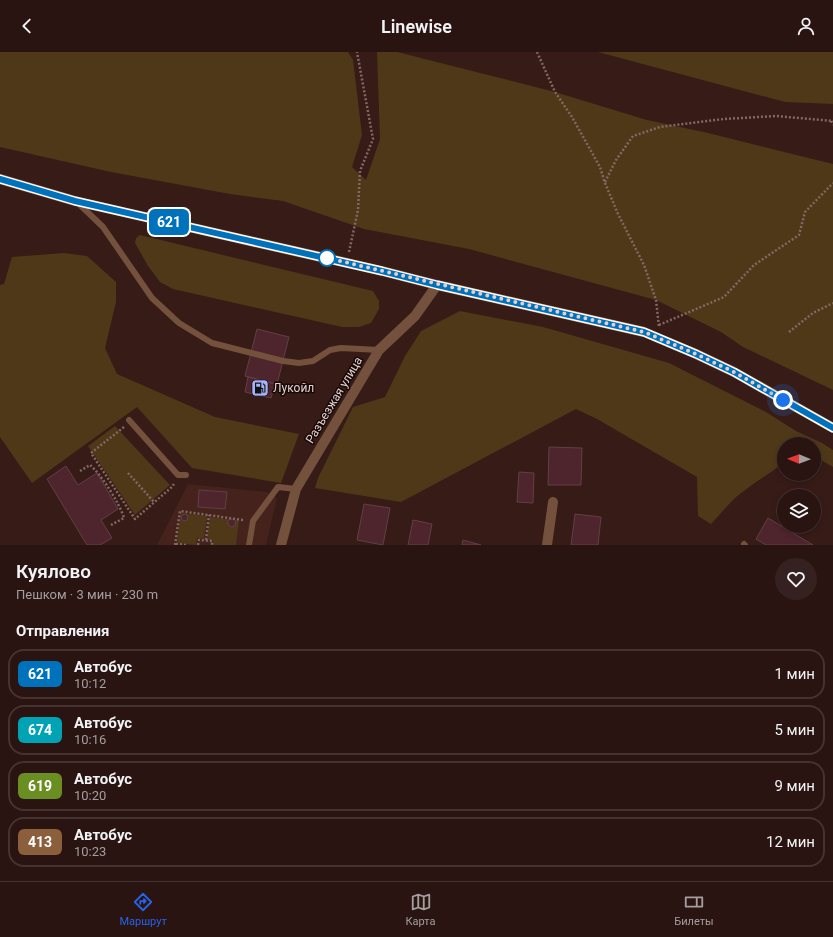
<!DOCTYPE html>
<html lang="ru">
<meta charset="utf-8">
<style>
:root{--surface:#291411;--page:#35211f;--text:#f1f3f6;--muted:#a59e9f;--line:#453331;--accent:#2563eb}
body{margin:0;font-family:Roboto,sans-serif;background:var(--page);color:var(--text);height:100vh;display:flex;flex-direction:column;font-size:15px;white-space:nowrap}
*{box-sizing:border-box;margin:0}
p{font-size:13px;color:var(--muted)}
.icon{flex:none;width:22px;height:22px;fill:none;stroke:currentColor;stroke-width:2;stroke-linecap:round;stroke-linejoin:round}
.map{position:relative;height:493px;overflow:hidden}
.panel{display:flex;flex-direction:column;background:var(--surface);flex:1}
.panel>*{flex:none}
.badge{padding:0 8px;border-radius:6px;font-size:14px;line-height:26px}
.needle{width:26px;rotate:271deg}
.controls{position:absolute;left:777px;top:385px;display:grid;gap:8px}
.controls a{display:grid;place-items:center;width:44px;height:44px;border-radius:50%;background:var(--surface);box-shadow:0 2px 6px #0003,0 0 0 1px var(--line);font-size:20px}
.you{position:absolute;width:20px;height:20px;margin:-10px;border:3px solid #fff;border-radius:50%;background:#1a73e8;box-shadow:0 0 0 6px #1a73e833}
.map>.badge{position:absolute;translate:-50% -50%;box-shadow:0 0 0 2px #fff}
h2{padding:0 16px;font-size:15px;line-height:36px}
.round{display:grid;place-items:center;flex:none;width:42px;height:42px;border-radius:21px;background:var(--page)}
.headline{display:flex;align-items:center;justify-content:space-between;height:68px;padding:0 16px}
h1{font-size:19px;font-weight:600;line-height:30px}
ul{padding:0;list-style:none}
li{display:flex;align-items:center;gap:12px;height:50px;margin:0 8px 6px;padding:0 8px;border:2px solid var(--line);border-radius:16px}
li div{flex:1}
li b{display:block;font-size:15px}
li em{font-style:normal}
li .badge{min-width:44px;font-weight:700;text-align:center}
header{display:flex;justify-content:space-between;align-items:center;height:52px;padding:0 16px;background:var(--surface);font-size:18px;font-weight:600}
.dock{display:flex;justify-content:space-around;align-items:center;height:56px;border-top:1px solid var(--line);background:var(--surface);font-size:11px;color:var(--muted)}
.dock a{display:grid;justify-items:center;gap:2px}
.dock .current{color:var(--accent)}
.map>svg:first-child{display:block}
</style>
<header><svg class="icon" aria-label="back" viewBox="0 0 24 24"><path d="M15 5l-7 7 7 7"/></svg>Linewise<svg class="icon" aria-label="person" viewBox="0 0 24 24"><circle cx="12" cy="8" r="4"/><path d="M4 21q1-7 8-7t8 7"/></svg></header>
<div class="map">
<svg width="833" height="493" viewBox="0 0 833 493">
<rect width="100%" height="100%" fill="#371b17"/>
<path fill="#45221c" d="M188,432L267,440L277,446L266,493H157Z"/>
<path fill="#4e3818" d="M0,0H348L353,8L362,83L352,115L366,128L380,87L377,0H397L555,40L647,68L708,81L833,112V338L743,295L721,280L656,248L469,197L364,177L283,149L230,142L111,120L0,95Z
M598,0H833V52L785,50Z
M140,183L373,239L379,249V257L371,271L359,275H342L173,237L160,230L148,214L135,191L136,186Z
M64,201L87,204L116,230V250L105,296L117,322L215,365L299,382L281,431L192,416L137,355L32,431L0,385V233L4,232L12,205Z
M460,259L543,275L669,311L766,360L796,379L822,391L833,398V415L814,404V392H784V410C770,422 754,430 740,442C729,450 721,462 711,472L698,464L697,425L597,367L576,357L401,450L315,436L318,426L353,355L385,345L405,304L421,279Z
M115,374L170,433L135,463L88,394Z
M181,461L207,464L204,487L197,486L196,493L177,491Z
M210,465L239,469L236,493H213V488H207Z"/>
<path fill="#4e242d" stroke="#604046" d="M257,277L289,285L277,332L245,324Z
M248,325L275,332L271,346L245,340Z
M549,395L582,396L581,433H548Z
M66,414L78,433L97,421L118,457L101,468L112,486L100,493H87L47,427Z
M519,420L534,421L533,451L517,450Z
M199,438L227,440L225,457L198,455Z
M364,452L390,456L383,493L357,488Z
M185,462L188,464L187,468L184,469L181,467L182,463Z
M575,462L601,465L598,493H571Z
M768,466L813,493H766L756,487Z
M233,467L236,469L235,474L231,475L228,472V468Z
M413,468L432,472L428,493H408Z
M463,488L481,493H462Z"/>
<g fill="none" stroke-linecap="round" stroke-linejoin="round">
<path stroke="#816864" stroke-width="2.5" stroke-dasharray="2 2" stroke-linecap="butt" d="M537,0L555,40L572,65L600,115L605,131L618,162L644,213L656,248L659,275
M831,69L833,73
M605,130L616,108L633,84L660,75L724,67L776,64L833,69
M349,200L358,158L360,119L373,87L357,0
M659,273L724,245L754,213L799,183L805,160L833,131
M789,280L813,261L833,251
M124,375L91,401L135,467L173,434L174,431
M80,419L90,413C101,422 120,452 124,466L111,473
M128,421L154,450
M206,488L209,463
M176,492L187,493
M175,493L180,459L243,468
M198,493L199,488L212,489V493"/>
<path stroke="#73513c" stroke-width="6" d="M78,151L103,175L152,246L179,271L212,291L283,309L299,311L313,309L330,298L341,296L379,298
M129,368L178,423H186
M744,492L745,493
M249,493L253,469L278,435L296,437"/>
<path stroke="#73513c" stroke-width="10" d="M281,493L296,437L379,298L415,264L437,233
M547,493L553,450"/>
<path stroke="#9f6947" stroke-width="10" d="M0,127L75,149L382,219L437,233L644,280L696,302L734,320L833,376"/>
</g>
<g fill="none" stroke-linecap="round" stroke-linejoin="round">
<defs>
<path id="line" d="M0,127L75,149L382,219L437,233L644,280L696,302L734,320L833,376"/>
</defs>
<use href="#line" stroke="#fff" stroke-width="9"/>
<use href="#line" stroke="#0072bc" stroke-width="6"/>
<path stroke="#e3cfcc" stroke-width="4" stroke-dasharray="0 7.2" d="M327,206L323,205L644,280L696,302L734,320L783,348"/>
</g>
<defs>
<symbol id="fuel-square" viewBox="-11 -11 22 22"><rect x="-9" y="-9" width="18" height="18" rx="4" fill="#a6b1fc" stroke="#160908"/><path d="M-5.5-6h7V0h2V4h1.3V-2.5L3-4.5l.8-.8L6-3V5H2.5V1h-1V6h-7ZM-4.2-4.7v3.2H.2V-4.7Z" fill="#111"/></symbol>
</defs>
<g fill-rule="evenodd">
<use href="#fuel-square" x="250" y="326" width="20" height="20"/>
</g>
<circle fill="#fff" stroke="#0072bc" stroke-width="2" cx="327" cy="206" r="8"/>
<g text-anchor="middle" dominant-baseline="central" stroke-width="3" stroke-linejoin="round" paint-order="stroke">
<g font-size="12" fill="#e3cfcc" stroke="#160908" text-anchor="start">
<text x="273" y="336">Лукойл</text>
</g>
<g font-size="12" fill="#e3cfcc" stroke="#160908">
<text transform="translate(334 348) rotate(-59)">Разъезжая улица</text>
</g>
</g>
</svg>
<div class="controls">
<a><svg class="needle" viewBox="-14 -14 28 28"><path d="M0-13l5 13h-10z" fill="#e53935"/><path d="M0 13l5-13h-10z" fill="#a59e9f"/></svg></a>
<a><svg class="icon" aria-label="layers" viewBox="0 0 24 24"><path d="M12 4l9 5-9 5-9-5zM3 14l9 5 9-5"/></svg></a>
</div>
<div class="you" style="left:783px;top:348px"></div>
<b class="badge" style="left:169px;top:170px;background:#0072bc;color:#fff">621</b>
</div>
<section class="panel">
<div class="headline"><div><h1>Куялово</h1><p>Пешком · 3 мин · 230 m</p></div><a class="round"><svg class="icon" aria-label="heart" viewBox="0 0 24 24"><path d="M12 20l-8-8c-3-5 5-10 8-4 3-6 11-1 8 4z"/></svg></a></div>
<h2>Отправления</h2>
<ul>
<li><span class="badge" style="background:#0072bc;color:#fff">621</span><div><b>Автобус</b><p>10:12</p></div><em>1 мин</em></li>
<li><span class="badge" style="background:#00a3b4;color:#fff">674</span><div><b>Автобус</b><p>10:16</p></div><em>5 мин</em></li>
<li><span class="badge" style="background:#6b8e23;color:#fff">619</span><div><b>Автобус</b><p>10:20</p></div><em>9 мин</em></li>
<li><span class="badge" style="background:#8b5e3c;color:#fff">413</span><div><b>Автобус</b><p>10:23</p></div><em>12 мин</em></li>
</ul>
</section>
<nav class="dock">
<a class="current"><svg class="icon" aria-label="directions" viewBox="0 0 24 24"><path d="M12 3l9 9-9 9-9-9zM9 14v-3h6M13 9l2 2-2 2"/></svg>Маршрут</a>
<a><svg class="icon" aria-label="map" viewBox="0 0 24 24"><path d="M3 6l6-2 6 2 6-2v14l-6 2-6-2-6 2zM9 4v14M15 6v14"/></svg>Карта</a>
<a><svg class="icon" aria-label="tickets" viewBox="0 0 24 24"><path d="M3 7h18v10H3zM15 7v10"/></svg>Билеты</a>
</nav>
